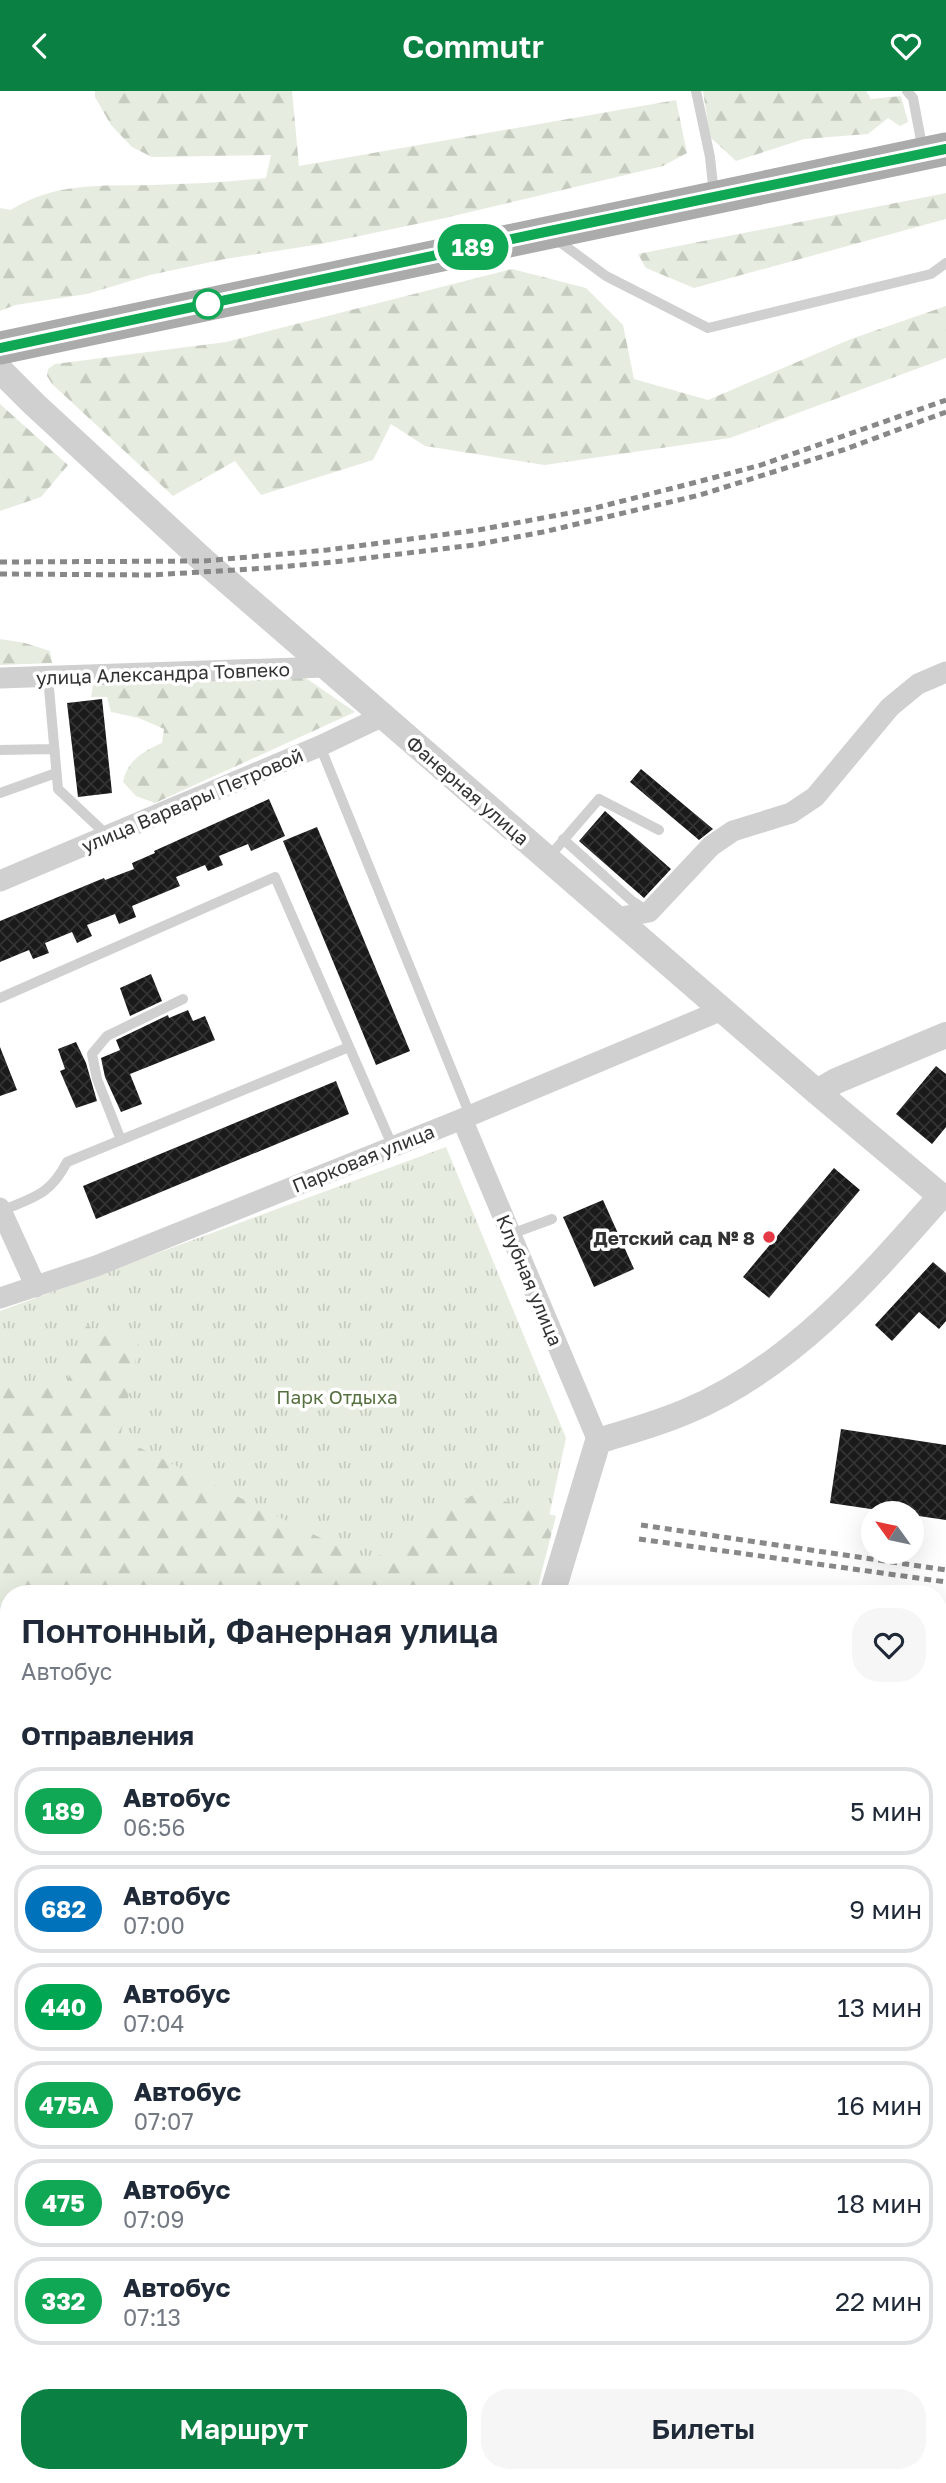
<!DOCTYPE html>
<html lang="ru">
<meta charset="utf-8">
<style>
:root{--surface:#fff;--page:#f6f6f7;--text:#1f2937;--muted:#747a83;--line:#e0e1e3;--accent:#0b8043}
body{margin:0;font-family:"Golos Text",sans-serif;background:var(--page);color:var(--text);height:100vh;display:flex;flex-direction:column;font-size:26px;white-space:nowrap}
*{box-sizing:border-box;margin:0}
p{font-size:23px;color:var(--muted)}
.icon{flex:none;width:38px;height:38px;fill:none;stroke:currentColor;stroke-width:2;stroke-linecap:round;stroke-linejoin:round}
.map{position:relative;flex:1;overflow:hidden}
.drawer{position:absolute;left:0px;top:1494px;width:947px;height:898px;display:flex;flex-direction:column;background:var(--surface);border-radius:28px 28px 0 0;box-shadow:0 7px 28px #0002}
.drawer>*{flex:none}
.badge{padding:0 14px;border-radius:23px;font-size:24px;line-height:46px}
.needle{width:46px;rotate:303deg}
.tools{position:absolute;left:861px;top:1410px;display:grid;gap:14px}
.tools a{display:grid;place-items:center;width:63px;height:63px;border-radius:50%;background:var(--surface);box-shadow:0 7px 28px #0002;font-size:35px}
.map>.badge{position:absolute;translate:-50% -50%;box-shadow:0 0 0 4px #fff}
h2{padding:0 21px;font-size:26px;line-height:63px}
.round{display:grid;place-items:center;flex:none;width:74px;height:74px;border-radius:28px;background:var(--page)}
.head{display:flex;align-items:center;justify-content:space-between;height:119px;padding:0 21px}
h1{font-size:33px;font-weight:600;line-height:52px}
.button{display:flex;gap:14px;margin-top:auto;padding:14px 21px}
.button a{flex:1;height:80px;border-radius:28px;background:var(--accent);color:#fff;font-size:28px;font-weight:600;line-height:80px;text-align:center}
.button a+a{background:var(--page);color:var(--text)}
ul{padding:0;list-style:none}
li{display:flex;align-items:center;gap:21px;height:88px;margin:0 14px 10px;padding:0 7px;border:4px solid var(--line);border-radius:28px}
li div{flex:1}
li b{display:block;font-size:26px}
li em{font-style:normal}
li .badge{min-width:77px;font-weight:700;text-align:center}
header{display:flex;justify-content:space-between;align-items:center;height:91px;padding:0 21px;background:var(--accent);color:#fff;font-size:32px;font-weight:600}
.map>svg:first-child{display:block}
</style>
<header><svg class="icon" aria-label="back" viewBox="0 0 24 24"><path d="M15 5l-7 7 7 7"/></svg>Commutr<svg class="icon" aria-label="heart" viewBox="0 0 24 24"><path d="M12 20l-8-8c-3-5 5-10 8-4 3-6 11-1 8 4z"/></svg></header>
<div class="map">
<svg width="946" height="2392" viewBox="0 0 946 2392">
<defs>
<pattern id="grass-tufts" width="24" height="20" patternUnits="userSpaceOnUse" patternTransform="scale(1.75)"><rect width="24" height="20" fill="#e6ecdf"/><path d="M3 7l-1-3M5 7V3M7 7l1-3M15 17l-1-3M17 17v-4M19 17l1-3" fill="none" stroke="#c6cbc0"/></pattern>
<pattern id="forest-firs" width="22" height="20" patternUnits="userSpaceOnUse" patternTransform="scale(1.75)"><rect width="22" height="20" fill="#e6ecdf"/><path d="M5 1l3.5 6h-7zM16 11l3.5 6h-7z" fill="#c6cbc0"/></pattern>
<pattern id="water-rules" width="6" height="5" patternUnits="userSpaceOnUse" patternTransform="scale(1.75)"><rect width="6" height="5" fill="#cfe2ee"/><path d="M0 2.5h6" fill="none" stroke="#b2c2cd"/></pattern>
<pattern id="building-cross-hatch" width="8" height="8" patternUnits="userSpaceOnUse" patternTransform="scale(1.75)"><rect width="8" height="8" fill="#1a1a1a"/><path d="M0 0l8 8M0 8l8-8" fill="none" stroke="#333"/></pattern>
</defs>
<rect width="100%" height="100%" fill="#fff"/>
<path fill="url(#grass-tufts)" d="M446,1056L566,1347L532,1503H9V1548L0,1546V1220Z"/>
<path fill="url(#forest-firs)" d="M95,0H292L299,75L676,9L687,62L663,75L445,127L321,153L225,168L150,184L87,203L15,214L0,220V117L11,119C54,91 103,95 153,94C190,93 229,91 266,87L271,64L152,66L132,56L111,34L95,6Z
M703,0H866L871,8L901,5L908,31L900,35L888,27L868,43L804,48L736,70L710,46Z
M946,102V128L694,197L646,177L638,163Z
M512,178L586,197L623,234L634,288L708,309L851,248L946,215V267L730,347L545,374L425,355L391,333L373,369L261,404L235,370L173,405L52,293L47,285L48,278L55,273L226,251Z
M0,313L68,374L41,406L0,420Z
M0,548L25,552L50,560L52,572L0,574Z
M297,581L355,621L155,712L136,705L123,691C127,670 143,660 162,652L164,638L139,627L111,621L107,606H91L93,594Z
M86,1235L139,1252L120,1347L369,1471L476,1402L556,1425L536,1503H9V1548L0,1546V1297L66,1294Z"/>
<path fill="url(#water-rules)" d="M0,1546L9,1548V1634L0,1633Z
M938,1812L946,1813V1883L938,1881Z
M938,2377L946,2380V2392H772L747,2384H938Z"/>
<path fill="url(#building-cross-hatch)" d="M102,608L112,702L78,706L67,612Z
M641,678L713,738L699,749L630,691Z
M269,708L285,745L251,760L248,753L219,765L223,774L208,780L205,774L176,786L180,795L132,815L136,826L119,833L115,823L87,834L92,845L77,852L72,841L45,852L49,862L33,868L29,859L0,871V830L104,787L105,789L134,778L132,772L155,762L154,760Z
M605,720L671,778L644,807L579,750Z
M317,736L410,960L376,974L283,750Z
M151,883L162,910L130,925L120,897Z
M188,919L193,930L205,925L215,949L130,983L142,1013L121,1021L105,986L101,967L120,959L116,949L168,924L169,927Z
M76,951L86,972L97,1010L76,1017L60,980L65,978L58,958Z
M0,956L17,999L0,1005Z
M936,975L946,983V1036L932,1053L896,1023Z
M336,990L349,1023L96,1128L83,1095Z
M834,1077L860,1099L769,1207L743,1186Z
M603,1109L634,1178L594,1196L563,1126Z
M933,1171L946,1182V1230L939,1238L919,1221L892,1250L875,1234Z
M841,1338L946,1354V1429L830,1412Z"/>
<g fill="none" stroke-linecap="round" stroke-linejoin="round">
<path stroke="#d0d0d0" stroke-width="10" d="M696,0L710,66L714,104
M907,0L913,7L923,60
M553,146L606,185L708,237L931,183L946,172
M48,586L58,698L108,745
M320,655L470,1024
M0,659L54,658
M0,702L56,682
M563,748L632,810L646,819
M548,767L599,708L659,739
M0,907L275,786L392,1054
M121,1049L97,988L92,963L107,945L183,908
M1,1120C34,1106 50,1104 67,1071L349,956
M511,1143L552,1128
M938,2107L946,2110"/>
<path stroke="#d0d0d0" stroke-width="21" d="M0,587L325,576
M0,790L320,655L383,625
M616,827L649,821L711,755L733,740L791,722L815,706L890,616L918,593L946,581
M462,1028L598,1350
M0,1117L36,1196
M0,1207L96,1175L462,1028L722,919
M0,1870L9,1872
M0,2076L9,2078
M0,2286L9,2288
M360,2384L376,2392"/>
<path stroke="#d0d0d0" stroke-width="26" d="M0,279L34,313L204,470L817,1001L941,1105C868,1188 790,1278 685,1321C657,1333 627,1341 598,1350L552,1503
M817,1001L836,990L946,944
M355,2392V2384"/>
<path stroke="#ababab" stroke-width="33" d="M0,257L946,58"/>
<path stroke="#888" stroke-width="5" stroke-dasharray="7 5" stroke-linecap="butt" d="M0,471L204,470L327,459L478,439L591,418L701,390L761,374L946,309
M0,483L152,484L268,477L334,471L474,454L543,441L700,404L843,359L946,321
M641,1434L946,1479
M639,1448L946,1491"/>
</g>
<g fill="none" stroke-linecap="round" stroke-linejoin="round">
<defs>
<path id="line" d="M0,257L545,141L946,58"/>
</defs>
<use href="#line" stroke="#fff" stroke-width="16"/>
<use href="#line" stroke="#10a855" stroke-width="10"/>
</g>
<circle fill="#fff" stroke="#10a855" stroke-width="3.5" cx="208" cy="213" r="14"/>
<circle fill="#e63946" stroke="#fff" stroke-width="2.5" cx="769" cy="1146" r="7"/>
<g text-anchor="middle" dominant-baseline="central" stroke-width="7" stroke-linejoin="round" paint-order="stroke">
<g font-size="19" fill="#333" stroke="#fff">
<text transform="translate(163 582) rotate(-2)">улица Александра Товпеко</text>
<text transform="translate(468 699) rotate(41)">Фанерная улица</text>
<text transform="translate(192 709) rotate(-23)">улица Варвары Петровой</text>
<text transform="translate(363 1067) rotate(-22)">Парковая улица</text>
<text transform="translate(530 1189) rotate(67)">Клубная улица</text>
</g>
<g font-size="19" font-weight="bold" fill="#333" stroke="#fff" text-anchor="end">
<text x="755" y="1146">Детский сад № 8</text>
</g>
<g font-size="19" fill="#56703f" stroke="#fff">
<text x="337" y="1305">Парк Отдыха</text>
</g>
</g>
</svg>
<div class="tools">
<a><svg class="needle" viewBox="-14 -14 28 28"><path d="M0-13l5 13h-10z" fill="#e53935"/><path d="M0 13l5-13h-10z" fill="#747a83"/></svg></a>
</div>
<b class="badge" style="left:473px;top:156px;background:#10a855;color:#fff">189</b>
<section class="drawer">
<div class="head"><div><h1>Понтонный, Фанерная улица</h1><p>Автобус</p></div><a class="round"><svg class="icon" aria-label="heart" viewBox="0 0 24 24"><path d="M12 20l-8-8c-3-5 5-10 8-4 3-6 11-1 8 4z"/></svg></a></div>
<h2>Отправления</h2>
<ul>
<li><span class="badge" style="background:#10a855;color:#fff">189</span><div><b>Автобус</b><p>06:56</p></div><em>5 мин</em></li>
<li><span class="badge" style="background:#0072bc;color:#fff">682</span><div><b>Автобус</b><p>07:00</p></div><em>9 мин</em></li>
<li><span class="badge" style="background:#00a651;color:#fff">440</span><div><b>Автобус</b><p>07:04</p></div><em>13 мин</em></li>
<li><span class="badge" style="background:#10a855;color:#fff">475А</span><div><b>Автобус</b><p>07:07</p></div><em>16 мин</em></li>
<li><span class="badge" style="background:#10a855;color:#fff">475</span><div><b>Автобус</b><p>07:09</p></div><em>18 мин</em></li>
<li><span class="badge" style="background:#10a855;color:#fff">332</span><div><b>Автобус</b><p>07:13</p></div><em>22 мин</em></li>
</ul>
<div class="button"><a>Маршрут</a><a>Билеты</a></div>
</section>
</div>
